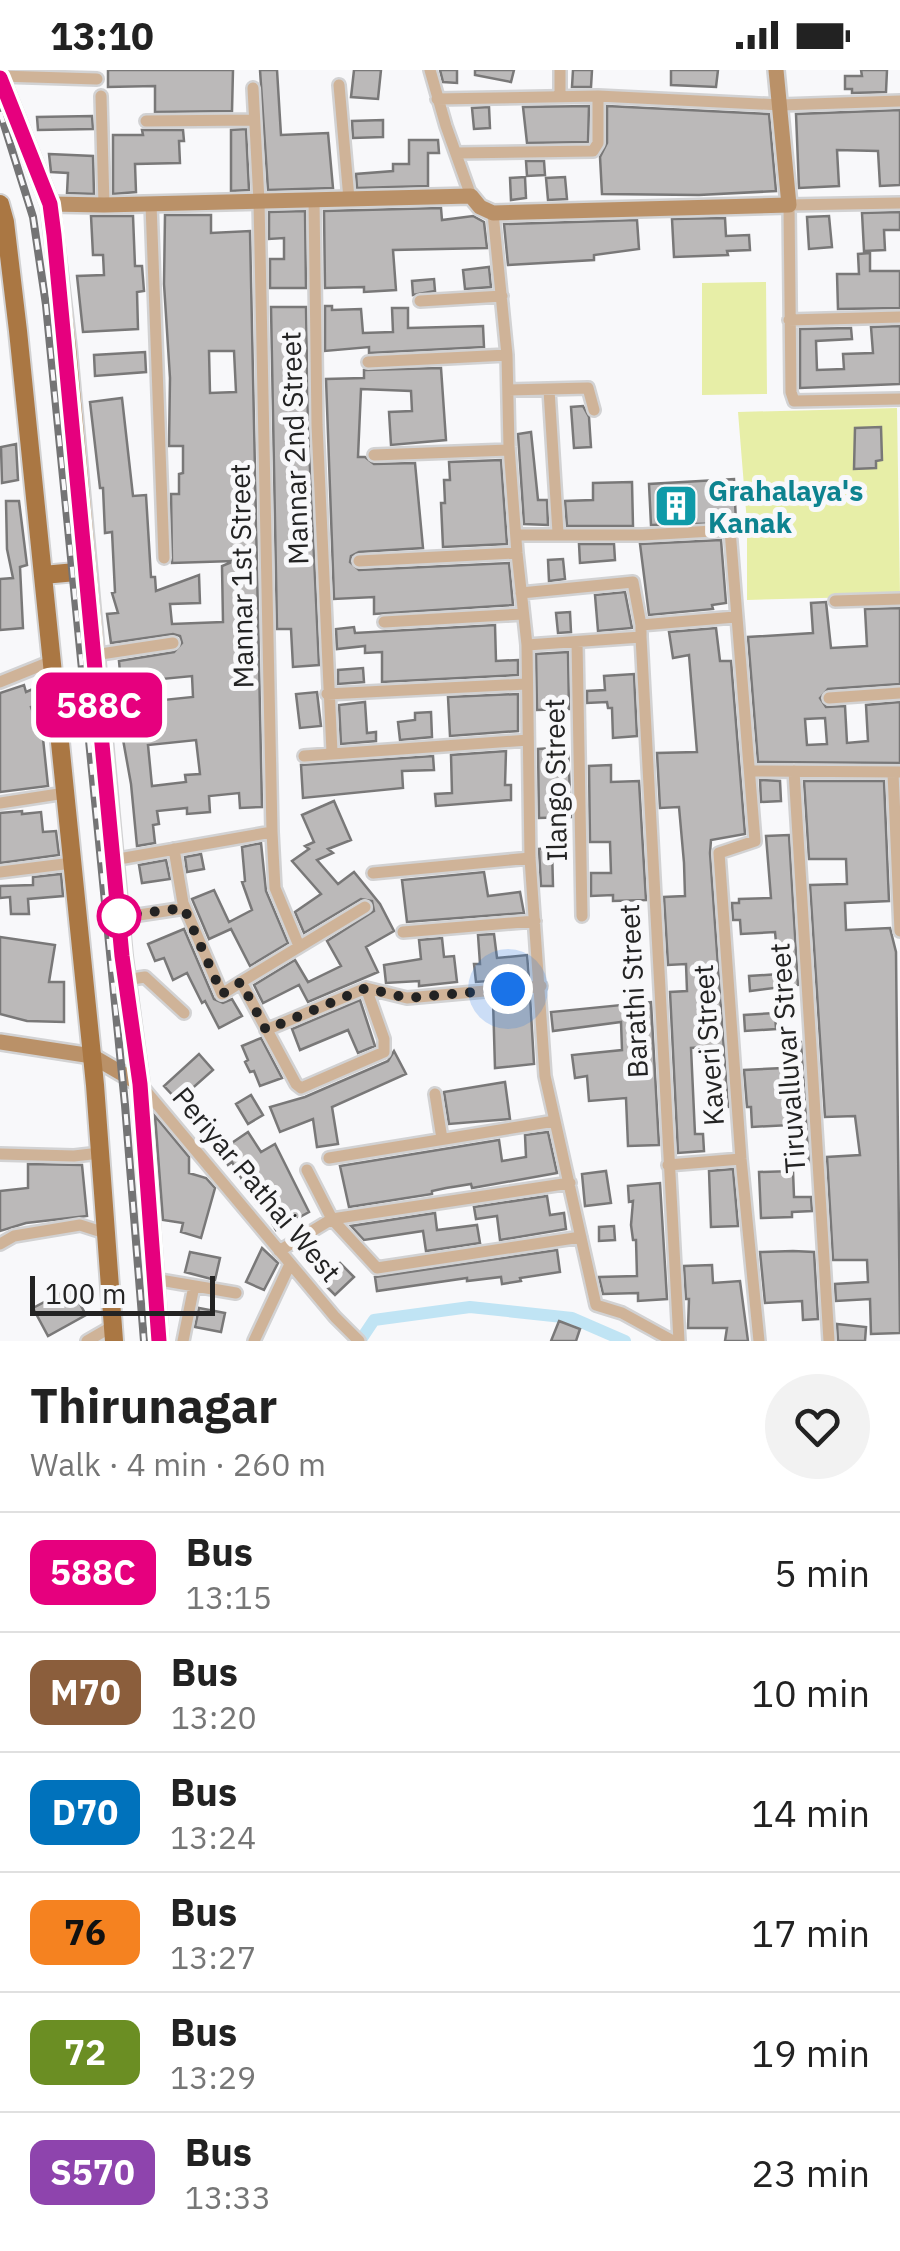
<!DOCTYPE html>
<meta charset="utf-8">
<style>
:root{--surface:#fff;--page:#f2f2f2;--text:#222;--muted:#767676;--line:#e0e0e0}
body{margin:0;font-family:"IBM Plex Sans",sans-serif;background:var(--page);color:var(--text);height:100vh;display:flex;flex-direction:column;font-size:38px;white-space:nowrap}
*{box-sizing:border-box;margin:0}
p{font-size:32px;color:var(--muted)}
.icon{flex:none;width:55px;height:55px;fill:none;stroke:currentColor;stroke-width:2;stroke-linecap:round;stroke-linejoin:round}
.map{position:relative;height:1271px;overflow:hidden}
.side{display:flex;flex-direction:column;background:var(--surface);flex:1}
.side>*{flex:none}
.badge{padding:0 20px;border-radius:15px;font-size:35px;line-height:65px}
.scale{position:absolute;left:30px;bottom:25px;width:185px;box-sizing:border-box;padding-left:10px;border:5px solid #232323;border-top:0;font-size:28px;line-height:35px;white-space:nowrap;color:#232323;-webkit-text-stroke:8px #f8f8fa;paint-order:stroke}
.you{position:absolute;width:50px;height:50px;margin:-25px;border:8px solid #fff;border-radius:50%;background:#1a73e8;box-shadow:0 0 0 15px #1a73e833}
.map>.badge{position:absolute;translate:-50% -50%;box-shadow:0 0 0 5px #fff}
.round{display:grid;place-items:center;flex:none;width:105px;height:105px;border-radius:52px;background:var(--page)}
.headline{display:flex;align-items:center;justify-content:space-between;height:170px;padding:0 30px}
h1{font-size:48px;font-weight:700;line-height:75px}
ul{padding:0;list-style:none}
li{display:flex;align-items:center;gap:30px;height:120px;padding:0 30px;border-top:2px solid var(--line)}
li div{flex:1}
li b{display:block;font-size:38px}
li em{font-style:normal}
li .badge{min-width:110px;font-weight:700;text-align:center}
.status{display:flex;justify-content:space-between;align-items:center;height:70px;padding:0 50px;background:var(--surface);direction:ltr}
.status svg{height:28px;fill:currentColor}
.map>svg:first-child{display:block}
</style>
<div class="status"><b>13:10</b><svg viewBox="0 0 49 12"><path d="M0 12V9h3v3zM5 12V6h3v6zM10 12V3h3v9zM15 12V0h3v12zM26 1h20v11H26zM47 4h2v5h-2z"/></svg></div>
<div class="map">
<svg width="900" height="1271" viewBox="0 0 900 1271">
<rect width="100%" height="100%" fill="#f8f8fa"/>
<path fill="#e7eea7" d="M766,212L767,324L702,325V213Z
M897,338L900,526L747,530V453L738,342Z"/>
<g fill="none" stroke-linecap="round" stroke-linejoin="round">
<path stroke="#c0e4f4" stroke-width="12" d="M360,1271L374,1250L470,1237L572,1248L625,1271"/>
</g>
<path fill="#bbb9b9" stroke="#797878" stroke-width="2.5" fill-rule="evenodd" d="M108,0H233L232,41L155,42V16L108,17Z
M260,0H277L281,65L328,63L333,118L268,120Z
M354,0H381L378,29L351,27Z
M440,0H457V13L443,12Z
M475,0H514L511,12L475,5Z
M573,0H592L591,17H572Z
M671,0H718L716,17L671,15Z
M861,0H887L886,22L852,23V19H845V6H862Z
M589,36L588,72L527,73L523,37Z
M607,36L769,44L776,121L699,125L602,124L600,87L607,73Z
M489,37L490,58L474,59L472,38Z
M900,40V115L880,116L878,81L837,80L839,116L799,118L796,44Z
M92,46L93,59L38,60L37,47Z
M383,50V67L353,68L352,51Z
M246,59L249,120L231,121V60Z
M142,60H183L184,71H179L180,93L135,94L136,122L113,124V65H143Z
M409,70H438L439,83H428V116L357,118L356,104L393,101V94H409Z
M49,84L93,86L94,124L67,123L68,103L51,102Z
M526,91H544L545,105L527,106Z
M525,107L526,128L511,130L510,108Z
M565,107L567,129L548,130L546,108Z
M441,138L442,150L473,146L484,152L487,178L393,180L396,220L364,222V217L325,218L324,141Z
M305,141L306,218H270V189H284V168L269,169V142Z
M900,142V160H884L885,180L864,181L862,143Z
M165,145H211V163L250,161L262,737L240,738L239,723L209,726L210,742L187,744V738L157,741L159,754L153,755L155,773L137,776L131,714L122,664L127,663L124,634L193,627L192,606L121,613L119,591L174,582L182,573L180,566L173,564L111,573L107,544L118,543L112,523L115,522L112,462L105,463L103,418H100L90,332L122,328L133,426L146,425L151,507H155L156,521L199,505L200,533L170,534L172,554L223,552L222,496L234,491L172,493L171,424H179V404L183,403V376H169L170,308L164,214ZM209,281H234L236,322L210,323ZM196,670L200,704L185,705L186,712L152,716L148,675Z
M91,146H133L135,196H142L144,221L137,222L138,259L83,262L77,206L104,205L103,185H93Z
M829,146L832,177L809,179L807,147Z
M725,148L726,166L749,165L750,180L727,181L728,185L674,187L672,149Z
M637,150L639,179L594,185V190L508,195L504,154Z
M870,183V201H900V238L838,239L837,204H859L858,184Z
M489,197L491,217L465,219L463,200Z
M434,209L435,221L413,225L412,211Z
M325,236H332V240L361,239L363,263L393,262L392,238H408V258L483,256L484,277L369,283V277L325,281Z
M271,237H306L308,355L319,595L293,597L291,559H277Z
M900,256V314L800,318V259L851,258L852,269L816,271L817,300L844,299L843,284L873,283L871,257Z
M145,282L146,302L95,306L94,285Z
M441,298L446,370L391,375L389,342L412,341L411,321L361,319L358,387H365L374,394L415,393L423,478L359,482L351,486L350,492L359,500L509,493L513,535L374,544V527L334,529L326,309L364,308V300Z
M583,336L589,347L591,377L574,378L571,337Z
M881,357L882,390L876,391V398L854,399L855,358Z
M531,362L538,430H547L548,455L524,454L518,364Z
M16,374L18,410L2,413L1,377Z
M501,390L507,474L443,477L441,433H445L444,410H450L449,392Z
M734,409L736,453L651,455L649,414Z
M632,412L633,456H567L565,431L593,430V413Z
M6,431H19L27,495L20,497L23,558L0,560V509L13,508L7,479Z
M721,470L726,533L712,535L713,539L649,545L640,474Z
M579,474H614L615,490L580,493Z
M563,489L565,509L549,511L548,490Z
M625,522L632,558L598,561L595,525Z
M826,532L831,578L867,576L865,539L900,538V614L828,619L820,628L826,637L845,636L847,673L868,671L866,635L900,632V693L758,692L748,567L813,563L811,533ZM825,648L827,674L807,675L805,649Z
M570,542L571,562L558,563L556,543Z
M495,555L496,591L518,590V605L382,612V582L365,583V576L337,579L336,559L354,557L355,563Z
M716,558L720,591H731L745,764L711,770L710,783L728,1037L712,1039L705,977L691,978L695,1064H703L704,1081L678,1083L670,922L687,921L686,894L668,895L664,827L685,826L684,793L679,737L660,738L657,683L697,682L689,585L673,588L669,562Z
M568,582L569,639L537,640L536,584Z
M363,598L364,612L338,614V600Z
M634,604L637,666L613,668L612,638H608L607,632L587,633V621L605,620L604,606Z
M24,615L26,622L33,619L39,634L31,637L39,660L42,659L48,716L0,722V623Z
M317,622L321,656L300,658L296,624Z
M518,624V661L450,666L448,627Z
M365,632L367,663L376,662V671L341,674L339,635Z
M431,642L432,667L400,670L398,652L415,650V643Z
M568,677L571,747L539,748L538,679Z
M506,681L505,715H511V730L436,736L435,724L452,723L451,685Z
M433,686L434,700L402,701L403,718L303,728L301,695Z
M611,695V712L639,711L646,830L613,831V825L591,826V803H611L610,772H590L589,696Z
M760,710L780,711L781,731L761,732Z
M804,711H884L889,831L845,833L846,860L890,858L896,882L900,1263L871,1264L870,1229L836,1231L835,1214L868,1212L867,1190H833L827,1087L860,1085L855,1046L825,1047L810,815L847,814L846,789H809Z
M334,731L351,770L328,779L333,783L317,790L338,814L354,802L380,834L394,861L366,877L378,902L308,932L299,915L263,933L254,915L295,890L308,912L341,896L327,871L374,841L372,831L361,829L304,863L295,842L321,824L292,791L309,779L305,776L314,772L302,745Z
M22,741V744L41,742L43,762L56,761L59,785L0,793V743Z
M789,765L798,915L750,921L749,906L779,904L775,862L741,864L740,850H733L732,833H739V829L771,828L766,766Z
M261,773L266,821L288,873L250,896L231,859L209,869L192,829L214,820L229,852L252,840L242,812L245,811L242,777Z
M552,778L553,816H541L539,779Z
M201,784L204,799L187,802L185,787Z
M166,790L170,809L142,813L139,795Z
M484,802L488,826L520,822L524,843L407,852L402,810Z
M61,804L63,826L28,829L29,844H11L10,827L0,828V816L33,815V807Z
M184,859L214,929L223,933L232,929L242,946L219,958L205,931L202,933L187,903L173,910L164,888L155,891L148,874Z
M494,864L497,888L527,885L529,908L476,912L474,894H480L478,865Z
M0,867L55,875L49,912H64V952L27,951L0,944Z
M442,868L444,887L454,886L457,912L419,916V911L386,913L384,895L421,889L419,870Z
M530,926L534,994L495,998L493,930Z
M360,930L375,976L358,983L348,960L300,980L292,959Z
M651,932L659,1075L628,1076L626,1028L589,1031L587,1006L575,1008L572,985L622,980L621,952L553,961L551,942Z
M775,943L776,959L745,961L744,945Z
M261,968L282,1008L260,1016L254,1001L250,1002L245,992L248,990L242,976Z
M801,972L809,1092L792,1093L790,1055L752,1057L751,1037H747L744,1000L783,998L781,973Z
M394,981L406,1004L332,1037L338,1074L317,1077L313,1049L280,1062L270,1037L305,1027L388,991Z
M199,984L213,1000L178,1031L164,1016Z
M505,1012L510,1049L449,1054L444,1022Z
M251,1025L263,1045L248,1054L236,1034Z
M155,1046L189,1087V1103L206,1108L215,1118L201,1168L181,1162L183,1153L163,1150Z
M248,1062L261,1082L275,1074L309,1142L276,1160L260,1132L256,1134L232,1092L228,1095L220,1081Z
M548,1062L557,1103L472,1118L471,1114L446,1118L432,1121V1124L349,1137L340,1096L499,1070L502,1091L526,1087L525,1065Z
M28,1094L82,1095L87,1146L26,1153L0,1161V1121L28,1118Z
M733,1099L738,1156L711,1157L709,1101Z
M606,1101L611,1133L585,1136L582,1104Z
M793,1101L794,1127H811L812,1141L792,1142V1147L761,1148L759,1102Z
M660,1113L667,1229L638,1231V1223L603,1224L599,1207L637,1206L636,1170H633L631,1155L633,1131L629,1132L628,1116Z
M547,1126L550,1145L564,1143L566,1159L500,1170L497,1146L476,1149L474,1137Z
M435,1143L437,1160L477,1155L480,1173L426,1181L423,1161L364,1170L351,1156Z
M614,1156L615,1170L599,1171V1157Z
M262,1178L278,1193L264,1220L246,1212Z
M557,1180L560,1202L520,1208L521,1211L502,1214L501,1207L467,1211V1208L377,1221L375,1207Z
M793,1181L814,1182L818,1249L803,1250L802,1231L765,1233L760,1182Z
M190,1182L220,1188L215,1210L185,1202Z
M340,1193L354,1207L335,1225L321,1211Z
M712,1195L713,1213L740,1211L748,1271H725L727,1258H688L689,1229H686L684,1196Z
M71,1218L86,1245L48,1266L33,1238Z
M199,1238L225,1243L221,1262L195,1257Z
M559,1251L580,1259L576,1271H551Z
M837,1254L866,1257L865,1271H838Z"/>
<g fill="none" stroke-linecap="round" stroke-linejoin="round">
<defs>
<path id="street" d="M430,0L446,56L471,126
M560,0V26
M0,6L97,9
M339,15L349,129
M253,18L259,131L272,762L275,818L299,876
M101,26L104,135
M437,29L598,26L781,35L900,31
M146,51L254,50
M457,83L593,81L598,73V26
M314,130L317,355L332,682
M900,133L789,135L791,322L794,331L900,329
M151,134L164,488
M493,143L507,285L509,377L517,483L527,575L530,788L545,1006L596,1235L622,1243L673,1271
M420,231L502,226
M789,250L900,247
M368,292L507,285
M508,320L588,318L594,340
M549,320L558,463
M374,385L509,380
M516,465H643L730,460L755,771L719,783L741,1089L759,1271
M359,491L517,483
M521,523L633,512L641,555
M835,531L900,529
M384,552L523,544
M641,567L679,1271
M577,572L582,846
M527,575L641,567V555L735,547
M94,585L173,573
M0,612L52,591
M327,624L526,614
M829,628L900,623
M304,686L528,670
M750,701L900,702
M794,701L829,1271
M893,703L900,861
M0,733L65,723
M174,779L183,833L222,924L241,912
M113,790L272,762
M0,802L72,793
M373,803L530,788
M365,837L241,912L296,1014L301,1018L384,982V969L366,918
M119,848L185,838
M403,862L535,851
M125,910L145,907L184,943
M266,960L366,918L407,928L541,916
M140,1014L335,1247L359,1271
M435,1024L442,1069
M0,1084L74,1086L100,1083
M329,1088L555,1051
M668,1095L741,1089
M307,1100L332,1149L377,1198L581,1167
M0,1174L14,1166L80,1155L105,1163
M279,1181L332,1149L570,1113
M154,1209L236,1223
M87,1271L113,1256
M183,1271L194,1216
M254,1271L290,1194"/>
<path id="secondary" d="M50,134L104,135L471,126L480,137L493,143L789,135L776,0
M0,972L92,986L140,1014"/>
<path id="primary" d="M0,8L50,134L67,277L123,886L140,1014L159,1271
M0,134L5,152L18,261L95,1015L114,1271
M43,505L87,501"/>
</defs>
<use href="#street" stroke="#d2d2d3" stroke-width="16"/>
<use href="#secondary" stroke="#d2d2d3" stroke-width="20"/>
<use href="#primary" stroke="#d2d2d3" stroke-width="22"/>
<use href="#street" stroke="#cfb398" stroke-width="11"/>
<use href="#secondary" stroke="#ba9168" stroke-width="15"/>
<use href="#primary" stroke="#aa7743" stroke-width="18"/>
<defs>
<path id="rail" d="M0,42L33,147L46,235L125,1035L144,1271"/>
</defs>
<use href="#rail" stroke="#747475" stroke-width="8"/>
<use href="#rail" stroke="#f8f8fa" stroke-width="4" stroke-dasharray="11" stroke-linecap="butt"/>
</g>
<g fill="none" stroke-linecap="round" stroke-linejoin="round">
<defs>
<path id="line" d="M0,8L50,134L54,165L122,886L140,1014L159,1271"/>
</defs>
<use href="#line" stroke="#fff" stroke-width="22"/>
<use href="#line" stroke="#e6007e" stroke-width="15"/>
<path stroke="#232323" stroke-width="10" stroke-dasharray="0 18" d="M119,846L184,838L222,924L241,912L266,960L366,918L407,928L508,919"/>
</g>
<defs>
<symbol id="building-square" viewBox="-11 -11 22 22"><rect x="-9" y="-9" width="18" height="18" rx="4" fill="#0f9aa8" stroke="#f8f8fa"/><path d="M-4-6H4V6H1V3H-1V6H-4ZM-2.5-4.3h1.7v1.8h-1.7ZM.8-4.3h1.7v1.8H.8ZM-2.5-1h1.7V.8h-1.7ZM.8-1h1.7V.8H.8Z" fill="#fff"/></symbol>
</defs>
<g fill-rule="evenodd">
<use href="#building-square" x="651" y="411" width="50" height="50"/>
</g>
<circle fill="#fff" stroke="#e6007e" stroke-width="5" cx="119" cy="846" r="20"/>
<g text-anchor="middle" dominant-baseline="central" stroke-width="10" stroke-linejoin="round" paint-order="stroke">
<g font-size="28" fill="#232323" stroke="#f8f8fa">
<text transform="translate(294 378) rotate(-92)">Mannar 2nd Street</text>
<text transform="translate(241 506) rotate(-91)">Mannar 1st Street</text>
<text transform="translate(555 710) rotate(-91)">Ilango Street</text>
<text transform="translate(633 921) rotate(-93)">Barathi Street</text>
<text transform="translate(708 975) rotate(-94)">Kaveri Street</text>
<text transform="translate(787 988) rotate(-94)">Tiruvalluvar Street</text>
<text transform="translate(257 1114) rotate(50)">Periyar Pathai West</text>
</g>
<g font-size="28" font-weight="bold" fill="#0d838f" stroke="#f8f8fa" text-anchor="start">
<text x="708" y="420">Grahalaya's<tspan x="708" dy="32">Kanak</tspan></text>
</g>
</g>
</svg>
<div class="scale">100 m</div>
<div class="you" style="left:508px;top:919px"></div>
<b class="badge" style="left:99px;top:635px;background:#e6007e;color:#fff">588C</b>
</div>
<section class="side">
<div class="headline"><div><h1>Thirunagar</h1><p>Walk · 4 min · 260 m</p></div><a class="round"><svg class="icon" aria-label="heart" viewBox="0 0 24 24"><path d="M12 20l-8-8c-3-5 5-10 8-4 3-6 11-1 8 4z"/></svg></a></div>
<ul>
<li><span class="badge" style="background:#e6007e;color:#fff">588C</span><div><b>Bus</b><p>13:15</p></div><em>5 min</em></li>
<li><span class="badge" style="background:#8b5e3c;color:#fff">M70</span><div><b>Bus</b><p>13:20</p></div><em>10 min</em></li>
<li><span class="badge" style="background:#0072bc;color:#fff">D70</span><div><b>Bus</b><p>13:24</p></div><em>14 min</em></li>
<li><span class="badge" style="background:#f58220;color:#111">76</span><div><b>Bus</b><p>13:27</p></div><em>17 min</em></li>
<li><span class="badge" style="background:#6b8e23;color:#fff">72</span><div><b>Bus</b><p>13:29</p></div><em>19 min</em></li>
<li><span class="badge" style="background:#8e44ad;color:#fff">S570</span><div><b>Bus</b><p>13:33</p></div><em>23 min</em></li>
</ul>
</section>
